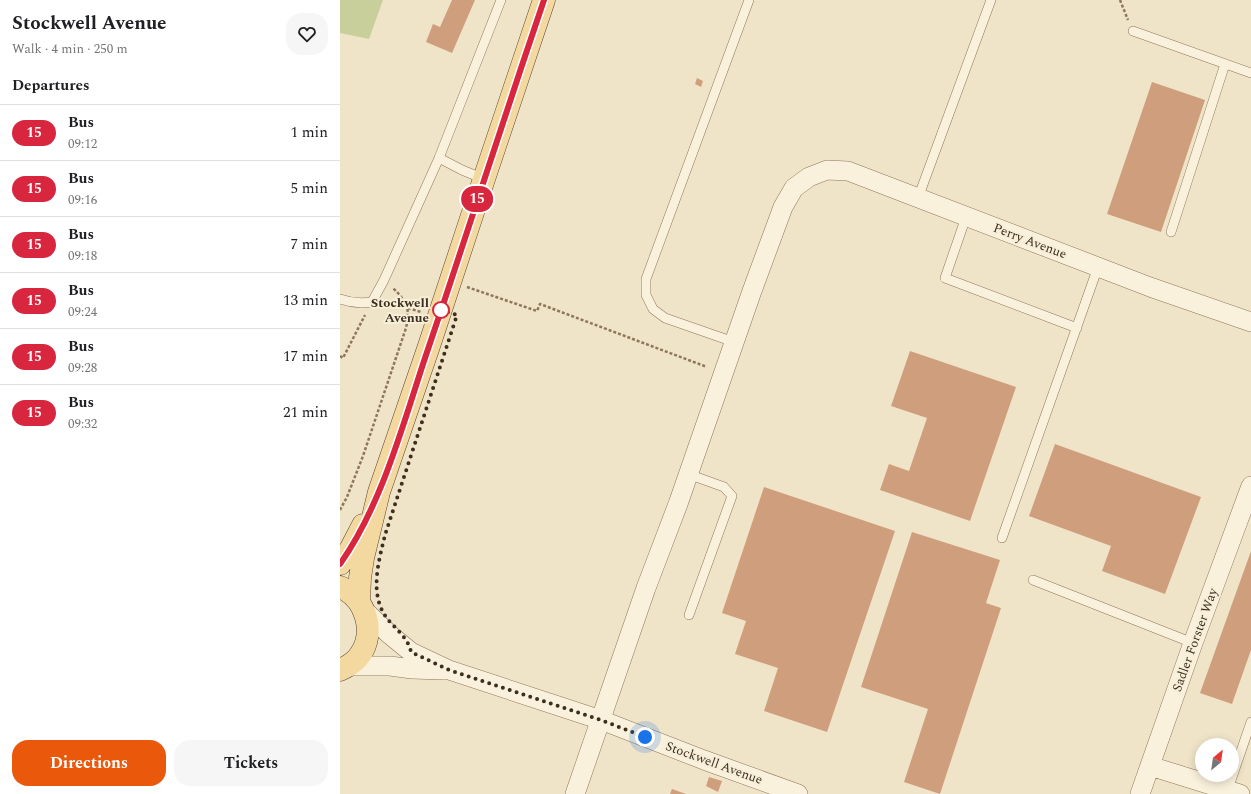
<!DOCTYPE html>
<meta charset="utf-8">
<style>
:root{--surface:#fff;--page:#f6f6f6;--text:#202124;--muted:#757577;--line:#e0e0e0;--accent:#ea580c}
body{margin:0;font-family:Spectral,serif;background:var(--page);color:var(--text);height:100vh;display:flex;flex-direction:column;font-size:15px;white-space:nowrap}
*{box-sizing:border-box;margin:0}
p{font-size:13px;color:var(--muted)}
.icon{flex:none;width:22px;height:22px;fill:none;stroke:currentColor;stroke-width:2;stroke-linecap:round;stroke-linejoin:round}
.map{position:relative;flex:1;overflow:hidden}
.sheet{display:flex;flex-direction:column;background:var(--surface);width:340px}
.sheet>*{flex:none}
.badge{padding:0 8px;border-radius:13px;font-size:14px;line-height:26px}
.needle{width:26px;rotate:29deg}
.fabs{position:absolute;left:855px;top:738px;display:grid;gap:8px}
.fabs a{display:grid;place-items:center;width:44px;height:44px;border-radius:50%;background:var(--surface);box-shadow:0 2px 10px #0003;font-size:20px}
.you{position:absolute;width:20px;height:20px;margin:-10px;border:3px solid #fff;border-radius:50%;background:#1a73e8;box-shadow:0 0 0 6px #1a73e833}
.map>.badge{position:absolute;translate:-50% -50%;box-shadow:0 0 0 2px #fff}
h2{padding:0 12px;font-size:15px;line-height:36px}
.round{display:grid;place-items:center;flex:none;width:42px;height:42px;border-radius:16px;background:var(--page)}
.head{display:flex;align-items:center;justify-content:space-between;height:68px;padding:0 12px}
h1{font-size:19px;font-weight:700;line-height:30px}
.button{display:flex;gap:8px;margin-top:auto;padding:8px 12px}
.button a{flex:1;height:46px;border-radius:16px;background:var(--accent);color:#fff;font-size:16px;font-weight:700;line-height:46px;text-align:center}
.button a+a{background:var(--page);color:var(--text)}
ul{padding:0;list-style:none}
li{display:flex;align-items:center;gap:12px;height:56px;padding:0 12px;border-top:1px solid var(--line)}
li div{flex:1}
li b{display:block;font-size:15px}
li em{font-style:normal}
li .badge{min-width:44px;font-weight:700;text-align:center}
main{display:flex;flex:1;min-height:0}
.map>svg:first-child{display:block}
</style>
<main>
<section class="sheet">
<div class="head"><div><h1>Stockwell Avenue</h1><p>Walk · 4 min · 250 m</p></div><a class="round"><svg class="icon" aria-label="heart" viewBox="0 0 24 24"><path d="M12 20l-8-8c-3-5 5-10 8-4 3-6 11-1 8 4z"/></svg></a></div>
<h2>Departures</h2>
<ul>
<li><span class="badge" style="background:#d7263d;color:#fff">15</span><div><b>Bus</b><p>09:12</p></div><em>1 min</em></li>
<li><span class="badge" style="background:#d7263d;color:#fff">15</span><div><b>Bus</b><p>09:16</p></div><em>5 min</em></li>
<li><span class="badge" style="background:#d7263d;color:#fff">15</span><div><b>Bus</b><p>09:18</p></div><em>7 min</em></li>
<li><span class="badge" style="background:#d7263d;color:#fff">15</span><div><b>Bus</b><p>09:24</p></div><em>13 min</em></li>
<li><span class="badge" style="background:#d7263d;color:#fff">15</span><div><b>Bus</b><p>09:28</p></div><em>17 min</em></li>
<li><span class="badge" style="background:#d7263d;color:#fff">15</span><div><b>Bus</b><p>09:32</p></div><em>21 min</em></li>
</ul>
<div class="button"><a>Directions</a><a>Tickets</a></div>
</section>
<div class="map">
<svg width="911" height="794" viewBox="0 0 911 794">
<rect width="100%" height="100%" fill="#f0e4c8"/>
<path fill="#c9cf9b" d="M0,0H43L29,39L0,33Z"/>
<path fill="#cf9f7d" d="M112,0H135L112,53L86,42L93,24L100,27Z
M357,78L363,81L361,87L355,84Z
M812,82L865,100L821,232L767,214Z
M570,351L676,387L630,521L540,490L549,464L569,471L587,418L551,406Z
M715,444L861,497L825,594L762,571L771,546L689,516Z
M424,487L555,531L487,732L424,711L438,668L395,654L406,621L382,613Z
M572,532L660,560L646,603L661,608L600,794L564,782L588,709L521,687Z
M911,551V650L892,704L860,693Z
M369,777L382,781L378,792L366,786Z
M332,789L346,794H330Z"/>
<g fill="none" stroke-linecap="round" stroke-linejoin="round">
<defs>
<path id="service" d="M793,31L911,73
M99,158L122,170L144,179
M578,198L651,0
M626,217L605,278L737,328
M831,232L885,64
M0,299C11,303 20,304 32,302L44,280L99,158L161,0
M394,342L325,318L313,309L306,295V279L409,0
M348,474L384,487L392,496L349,615
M662,538L758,267
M693,580L853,643
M888,789L911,722"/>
<path id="minor" d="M25,611L49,634L71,652L109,670L261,720L364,760L458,794
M8,666H50L72,669L102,670
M810,766L900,794
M235,794L306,588L338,504L412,291L443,207L454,188L469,177L487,170L508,171L810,287L911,322
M800,794L853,643L911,486"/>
<path id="primary" d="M0,564L10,550L23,525
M0,587C26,598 36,632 20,655C15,662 7,667 0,670
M19,602L20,578L23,558L39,492L89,346L144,179L204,0"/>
</defs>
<use href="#service" stroke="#8d765c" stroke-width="10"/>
<use href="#minor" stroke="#8d765c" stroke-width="20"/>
<use href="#primary" stroke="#5b4430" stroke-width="23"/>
<path stroke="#8d765c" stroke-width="2.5" stroke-dasharray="3 2" stroke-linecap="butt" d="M780,0L788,20
M127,287L197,311L200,304L367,367
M68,308L81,312
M0,356L3,358L25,315
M0,510L7,497L23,456L66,328C70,308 68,303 53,288"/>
<use href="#service" stroke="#faf1dc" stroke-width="9"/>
<use href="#minor" stroke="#faf1dc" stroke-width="19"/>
<use href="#primary" stroke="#f3d9a0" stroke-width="22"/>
</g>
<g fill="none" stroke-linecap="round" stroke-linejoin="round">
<defs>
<path id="line" d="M0,564C41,506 62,428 84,361C125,241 163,120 204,0"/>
</defs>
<use href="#line" stroke="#fff" stroke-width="9"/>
<use href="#line" stroke="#d7263d" stroke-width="6"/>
<path stroke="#3d2e20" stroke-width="4" stroke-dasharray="0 7.2" d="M101,310L117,315L45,535C39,560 29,593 46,617C54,628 68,637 71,652L109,670L261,720L305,737"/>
</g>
<circle fill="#fff" stroke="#d7263d" stroke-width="2" cx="101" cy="310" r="8"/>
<g text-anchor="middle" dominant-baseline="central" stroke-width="4" stroke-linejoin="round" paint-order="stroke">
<g font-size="13" fill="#3d2e20" stroke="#f7eed8">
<text transform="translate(690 241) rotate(21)">Perry Avenue</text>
<text transform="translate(855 640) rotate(-70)">Sadler Forster Way</text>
<text transform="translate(374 763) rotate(20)">Stockwell Avenue</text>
</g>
<g font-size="13" font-weight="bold" fill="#3d2e20" stroke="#f7eed8" text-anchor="end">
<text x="89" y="303">Stockwell<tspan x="89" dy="15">Avenue</tspan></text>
</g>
</g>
</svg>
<div class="fabs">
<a><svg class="needle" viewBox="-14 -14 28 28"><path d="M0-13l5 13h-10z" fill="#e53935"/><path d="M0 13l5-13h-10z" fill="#757577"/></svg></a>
</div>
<div class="you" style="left:305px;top:737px"></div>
<b class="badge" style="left:137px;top:199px;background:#d7263d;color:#fff">15</b>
</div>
</main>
